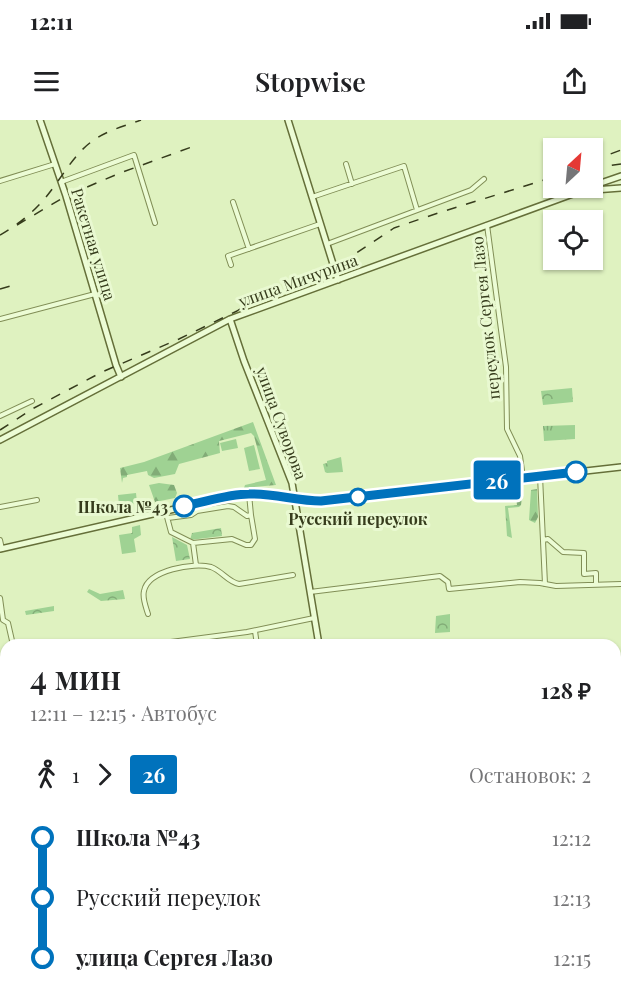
<!DOCTYPE html>
<html lang="ru">
<meta charset="utf-8">
<style>
:root{--surface:#fff;--page:#f6f6f6;--text:#202124;--muted:#757577}
body{margin:0;font-family:"Playfair Display",serif;background:var(--page);color:var(--text);height:100vh;display:flex;flex-direction:column;font-size:22px;white-space:nowrap}
*{box-sizing:border-box;margin:0}
p{font-size:20px;color:var(--muted)}
.icon{flex:none;width:33px;height:33px;fill:none;stroke:currentColor;stroke-width:2;stroke-linecap:round;stroke-linejoin:round}
.map{position:relative;flex:1;overflow:hidden}
.details{position:absolute;left:0px;top:519px;width:621px;height:360px;display:flex;flex-direction:column;background:var(--surface);border-radius:18px 18px 0 0;box-shadow:0 2px 4px #0004}
.details>*{flex:none}
.badge{padding:0 12px;border-radius:4px;font-size:21px;line-height:39px}
.needle{width:39px;rotate:26deg}
.fabs{position:absolute;left:543px;top:18px;display:grid;gap:12px}
.fabs a{display:grid;place-items:center;width:60px;height:60px;border-radius:0px;background:var(--surface);box-shadow:0 2px 4px #0004;font-size:30px}
.map>.badge{position:absolute;translate:-50% -50%;box-shadow:0 0 0 3px #fff}
.legs{display:flex;align-items:center;gap:9px;height:66px;padding:0 30px;font-size:20px}
.legs p{margin-inline-start:auto}
.overview{display:flex;align-items:center;justify-content:space-between;height:102px;padding:0 30px}
h1{font-size:33px;font-weight:600;line-height:45px}
ul{padding:0 30px;list-style:none}
li{display:flex;align-items:center;gap:21px;height:60px;font-size:22px}
li i{display:grid;place-items:center;width:9px;height:100%;margin:0 8px;background:currentColor}
li i::after{content:'';width:15px;height:15px;margin:-8px;border:4px solid;border-radius:50%;background:var(--surface)}
li p{margin-inline-start:auto}
li:first-child i{background:linear-gradient(#0000 50%,currentColor 0)}
li:last-child i{background:linear-gradient(currentColor 50%,#0000 0)}
.status{display:flex;justify-content:space-between;align-items:center;height:42px;padding:0 30px;background:var(--surface);direction:ltr}
.status svg{height:16px;fill:currentColor}
header{display:flex;justify-content:space-between;align-items:center;height:78px;padding:0 30px;background:var(--surface);font-size:27px;font-weight:600}
.map>svg:first-child{display:block}
</style>
<div class="status"><b>12:11</b><svg viewBox="0 0 49 12"><path d="M0 12V9h3v3zM5 12V6h3v6zM10 12V3h3v9zM15 12V0h3v12zM26 1h20v11H26zM47 4h2v5h-2z"/></svg></div>
<header><svg class="icon" aria-label="menu" viewBox="0 0 24 24"><path d="M4 6h16M4 12h16M4 18h16"/></svg>Stopwise<svg class="icon" aria-label="share" viewBox="0 0 24 24"><path d="M12 15V3M7 8l5-5 5 5M5 13v7h14v-7"/></svg></header>
<div class="map">
<svg width="621" height="879" viewBox="0 0 621 879">
<defs>
<pattern id="grass-tufts" width="24" height="20" patternUnits="userSpaceOnUse" patternTransform="scale(1.5)"><rect width="24" height="20" fill="#9fd293"/><path d="M3 7l-1-3M5 7V3M7 7l1-3M15 17l-1-3M17 17v-4M19 17l1-3" fill="none" stroke="#82ac77"/></pattern>
<pattern id="forest-firs" width="22" height="20" patternUnits="userSpaceOnUse" patternTransform="scale(1.5)"><rect width="22" height="20" fill="#9fd293"/><path d="M5 1l3.5 6h-7zM16 11l3.5 6h-7z" fill="#82ac77"/></pattern>
<pattern id="park-crowns" width="20" height="18" patternUnits="userSpaceOnUse" patternTransform="scale(1.5)"><rect width="20" height="18" fill="#9fd293"/><path d="M2 6a3 3 0 1 1 6 0M12 15a3 3 0 1 1 6 0" fill="none" stroke="#82ac77"/></pattern>
</defs>
<rect width="100%" height="100%" fill="#dff2c0"/>
<path fill="url(#grass-tufts)" d="M575,305V319L544,321L543,306Z"/>
<path fill="url(#forest-firs)" d="M253,302L276,365L244,368L245,365L266,360L254,316L251,313L219,321L220,333L179,344L175,354L154,358L148,355L147,351L127,355V357L123,358L122,363L120,348L144,342Z
M159,363L174,365L177,373L175,378L155,382L149,365Z
M537,369L538,397L535,403L529,400L531,370Z
M516,377H522L521,385L519,387L508,388L512,418L507,416L505,386L517,385Z"/>
<path fill="url(#park-crowns)" d="M572,268L573,282L543,285L541,271Z
M341,337L343,352L327,353L325,352L323,344L327,343V341Z
M140,405L141,415L134,419L136,432L122,434L119,415L132,413V407Z
M221,408L222,416L190,420L192,413Z
M172,417L187,425L190,439L176,441Z
M89,469L100,474L123,470L125,479L101,481L87,472Z
M54,486V491L26,495L25,491Z
M450,494V512L435,513L436,496Z"/>
<path fill="#9fd293" d="M236,319L238,328L222,331L220,323Z
M254,325L260,349L249,351L244,328Z
M136,373L137,383L119,385L118,375Z"/>
<g fill="none" stroke-linecap="round" stroke-linejoin="round">
<defs>
<path id="street" d="M346,44L352,64
M0,61L55,44
M61,62L134,35L155,103
M312,77L404,46L417,90
M233,82L249,129
M487,105L506,247L507,309L520,336L523,358
M327,124L471,70L484,59
M231,145L228,136L320,104
M0,199L95,174
M0,296L32,281
M540,356L545,464
M0,387L37,380
M167,397L171,412L193,423L196,445
M168,398L191,395L197,391L228,386L234,387L247,396L251,395L249,374
M0,420L2,429
M543,420L548,419L563,432L584,433V454L596,453V464
M193,423L232,419L246,425H251L255,419L251,395
M310,472L440,456L448,462L449,469L520,462L540,463L556,466L621,464
M0,478L3,500L8,503L13,525
M148,494C146,487 142,478 144,471C148,450 194,442 211,447C222,451 228,462 239,464L293,455
M255,511L257,525
M85,525L137,522L148,525L247,512L314,498
M0,645L6,644"/>
<path id="secondary" d="M40,0L66,76L116,245L121,257
M288,0L338,160
M592,66L621,56
M230,199L244,241L292,363L319,525
M0,320L230,199L581,71L621,68
M0,429L236,375C267,372 291,381 321,381L621,347"/>
<path id="primary" d="M615,742H621
M0,745H6
M615,748H621
M0,751H6
M355,873V879"/>
</defs>
<use href="#street" stroke="#818e56" stroke-width="6"/>
<use href="#secondary" stroke="#656f39" stroke-width="8"/>
<use href="#primary" stroke="#535b2b" stroke-width="8"/>
<use href="#street" stroke="#ecfcd5" stroke-width="4"/>
<use href="#secondary" stroke="#ecfcd5" stroke-width="5"/>
<use href="#primary" stroke="#d3f994" stroke-width="5"/>
<path stroke="#363c1c" stroke-width="1.5" stroke-dasharray="10 10" stroke-linecap="butt" d="M592,41L621,30
M592,48L621,44
M17,105L66,76L120,53L197,25
M0,115C17,105 33,93 46,77C61,59 75,32 94,20C108,10 125,6 141,0
M0,169L17,164
M0,310L34,288L102,252L179,219L237,191L250,182L334,148L394,108L438,93L554,57"/>
</g>
<g fill="none" stroke-linecap="round" stroke-linejoin="round">
<defs>
<path id="line-1" d="M184,386C205,382 228,374 249,374C273,373 297,381 321,381L576,352"/>
</defs>
<use href="#line-1" stroke="#fff" stroke-width="14"/>
<use href="#line-1" stroke="#0072bc" stroke-width="9"/>
</g>
<g fill="#fff" stroke="#0072bc" stroke-width="3">
<circle cx="576" cy="352" r="10"/>
<circle cx="358" cy="377" r="8"/>
<circle cx="184" cy="386" r="10"/>
</g>
<g text-anchor="middle" dominant-baseline="central" stroke-width="6" stroke-linejoin="round" paint-order="stroke">
<g font-size="16" fill="#363c1c" stroke="#e9f9d1">
<text transform="translate(94 124) rotate(73)">Ракетная улица</text>
<text transform="translate(298 160) rotate(-20)">улица Мичурина</text>
<text transform="translate(485 198) rotate(-96)">переулок Сергея Лазо</text>
<text transform="translate(282 303) rotate(70)">улица Суворова</text>
</g>
<g font-size="16" font-weight="bold" fill="#363c1c" stroke="#e9f9d1" text-anchor="end">
<text x="168" y="386">Школа №43</text>
<text x="358" y="398" text-anchor="middle">Русский переулок</text>
</g>
</g>
</svg>
<div class="fabs">
<a><svg class="needle" viewBox="-14 -14 28 28"><path d="M0-13l5 13h-10z" fill="#e53935"/><path d="M0 13l5-13h-10z" fill="#757577"/></svg></a>
<a><svg class="icon" aria-label="locate" viewBox="0 0 24 24"><circle cx="12" cy="12" r="6"/><path d="M12 2v4M12 18v4M2 12h4M18 12h4"/></svg></a>
</div>
<b class="badge" style="left:497px;top:360px;background:#0072bc;color:#fff">26</b>
<section class="details">
<div class="overview"><div><h1>4 мин</h1><p>12:11 – 12:15 · Автобус</p></div><b>128 ₽</b></div>
<div class="legs"><svg class="icon" aria-label="walk" viewBox="0 0 24 24"><circle cx="13" cy="4" r="2"/><path d="M13 8l-2 6 4 7M11 14l-3 7M7 12l3-4h3l4 4"/></svg>1<svg class="icon" aria-label="forward" viewBox="0 0 24 24"><path d="M9 5l7 7-7 7"/></svg><b class="badge" style="background:#0072bc;color:#fff">26</b><p>Остановок: 2</p></div>
<ul>
<li><i style="color:#0072bc"></i><b>Школа №43</b><p>12:12</p></li>
<li><i style="color:#0072bc"></i><span>Русский переулок</span><p>12:13</p></li>
<li><i style="color:#0072bc"></i><b>улица Сергея Лазо</b><p>12:15</p></li>
</ul>
</section>
</div>
